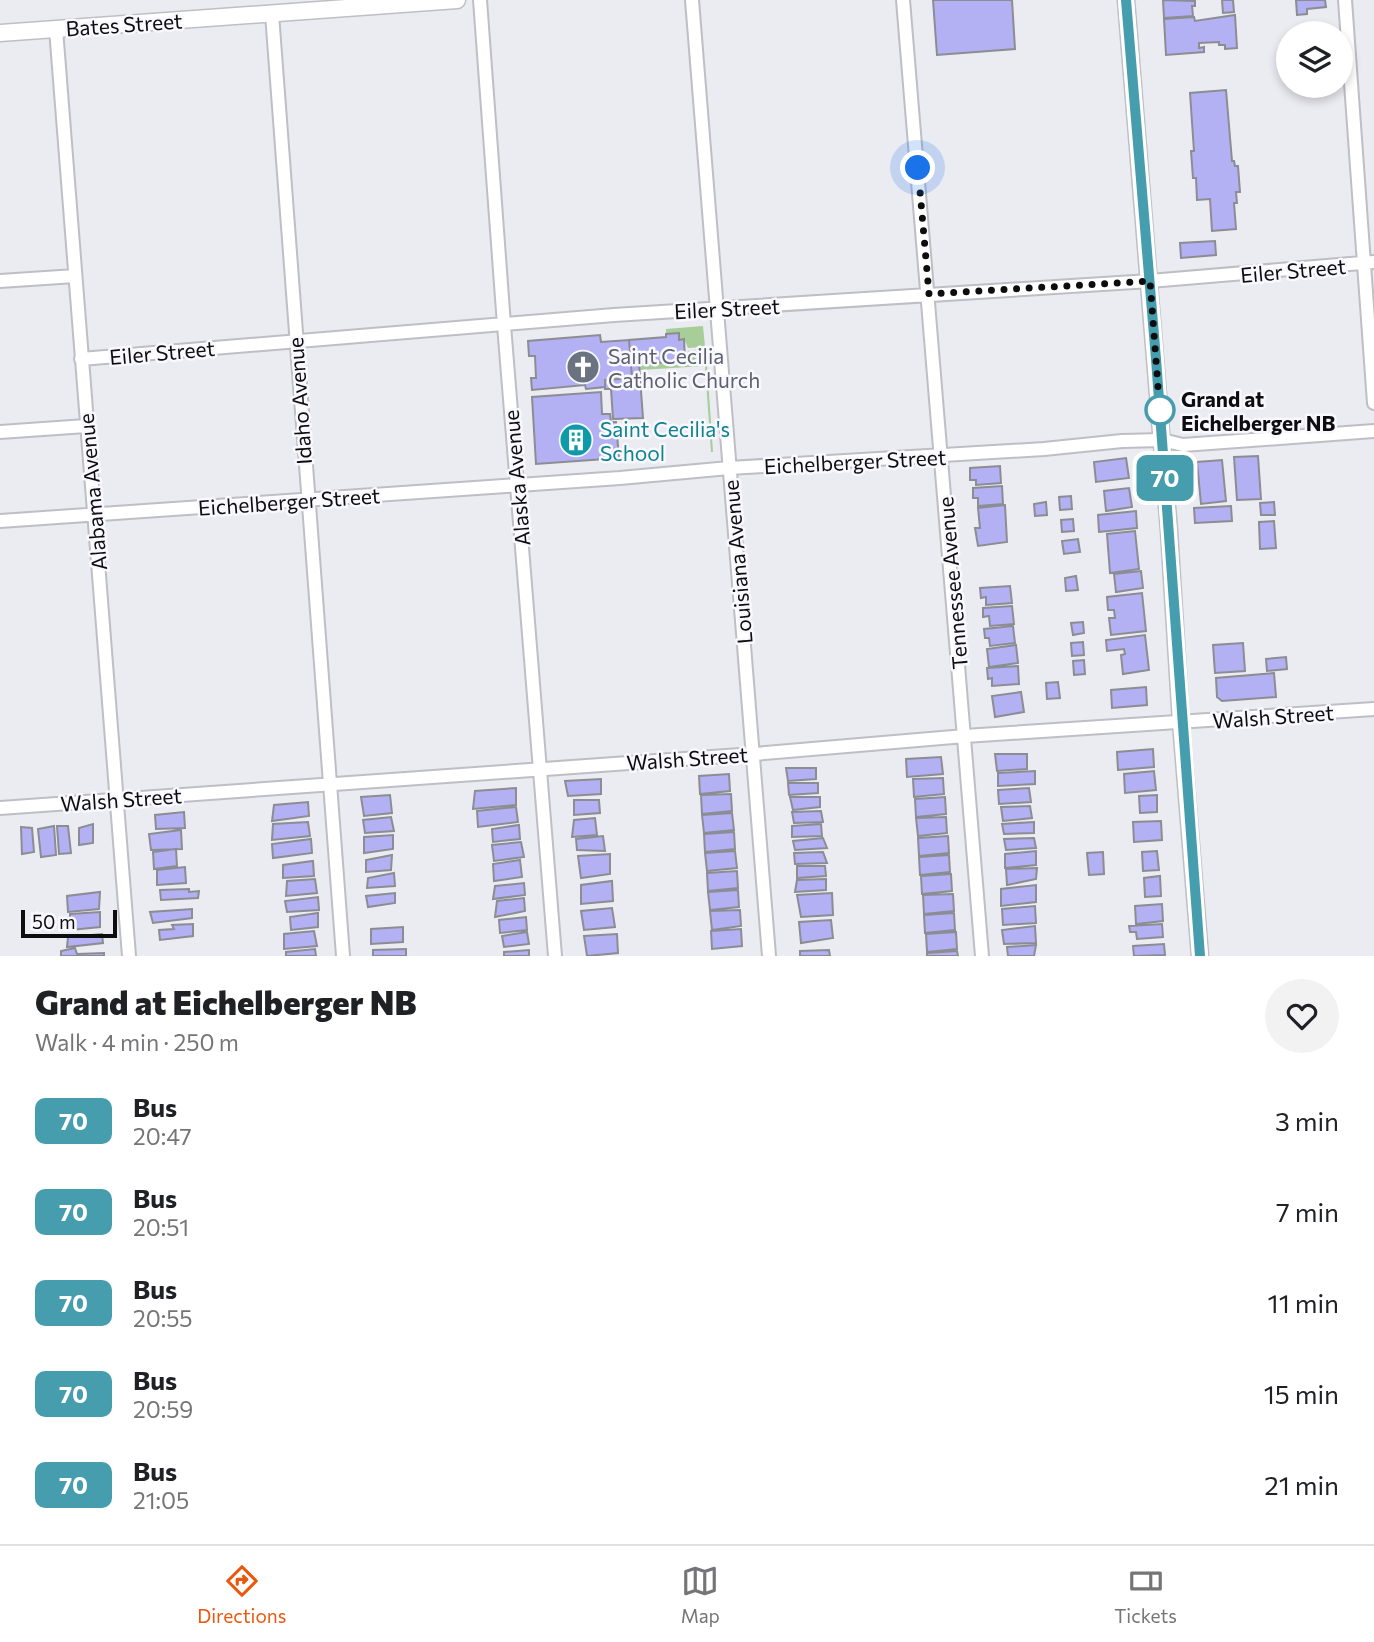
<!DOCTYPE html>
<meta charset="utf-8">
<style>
:root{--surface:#fff;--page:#f2f2f2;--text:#202124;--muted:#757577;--line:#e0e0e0;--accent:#ea580c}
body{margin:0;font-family:Commissioner,sans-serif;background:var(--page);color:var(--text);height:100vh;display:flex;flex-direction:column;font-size:26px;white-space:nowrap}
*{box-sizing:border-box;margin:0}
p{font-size:23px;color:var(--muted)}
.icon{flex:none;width:38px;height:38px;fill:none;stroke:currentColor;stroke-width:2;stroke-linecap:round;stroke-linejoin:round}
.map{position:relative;height:956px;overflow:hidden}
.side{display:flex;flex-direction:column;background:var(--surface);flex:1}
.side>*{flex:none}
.badge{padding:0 14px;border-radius:10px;font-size:24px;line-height:46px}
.buttons{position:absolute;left:1276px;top:21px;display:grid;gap:14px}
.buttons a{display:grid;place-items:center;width:77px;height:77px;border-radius:50%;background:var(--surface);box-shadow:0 4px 10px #0003;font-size:35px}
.scale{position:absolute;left:21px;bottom:18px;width:96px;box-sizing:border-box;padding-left:7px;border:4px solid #0d0d0f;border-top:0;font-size:19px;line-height:24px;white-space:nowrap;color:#0d0d0f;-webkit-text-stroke:5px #f8f8fe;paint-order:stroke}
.you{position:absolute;width:35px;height:35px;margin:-18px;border:5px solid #fff;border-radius:50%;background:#1a73e8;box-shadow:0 0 0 10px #1a73e833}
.map>.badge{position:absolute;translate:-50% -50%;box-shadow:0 0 0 4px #fff}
.round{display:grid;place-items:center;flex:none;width:74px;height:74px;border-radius:37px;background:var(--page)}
.headline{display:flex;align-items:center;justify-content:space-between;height:119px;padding:0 35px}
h1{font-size:33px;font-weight:800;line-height:52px}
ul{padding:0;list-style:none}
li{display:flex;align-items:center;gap:21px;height:91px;padding:0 35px}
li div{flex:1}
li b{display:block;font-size:26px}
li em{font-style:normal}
li .badge{min-width:77px;font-weight:700;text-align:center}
.dock{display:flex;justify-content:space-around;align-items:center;height:98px;border-top:2px solid var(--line);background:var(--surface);font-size:19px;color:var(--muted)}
.dock a{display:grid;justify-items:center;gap:4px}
.dock .on{color:var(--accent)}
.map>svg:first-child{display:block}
</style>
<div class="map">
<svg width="1374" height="956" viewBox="0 0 1374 956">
<rect width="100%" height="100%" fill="#ebebf2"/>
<path fill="#a7cd98" d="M703,326L705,347L688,348L685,341L679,340V333L666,334V329Z
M706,350L713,452H711L705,366L640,370L639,364L685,361L688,351Z"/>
<path fill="#b3b1f4" stroke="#8c8c93" stroke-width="2" d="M933,0H1012L1015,49L937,55Z
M1163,0L1195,1V6H1192L1193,16L1164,18Z
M1222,0H1233L1234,12L1223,13Z
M1296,0H1325L1326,7L1307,9V14L1297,15Z
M1235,15L1237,48L1225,49V45H1219V42L1199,43V48L1204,47V52L1166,55L1164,19L1194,17L1195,21Z
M1226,90L1232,161H1234L1235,166H1238L1240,192H1236L1237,203H1234L1236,229L1212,231L1210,199L1197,200L1196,178H1193L1191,151H1194L1190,93Z
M1215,241L1216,255L1181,258L1180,243Z
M679,333V340L684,339L685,361L639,364L643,418L613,419L611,389H605V380L632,378L629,340L666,337V334Z
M600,335L601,342L629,340L632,378L605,380V387L586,389L585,385L532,390L531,378H536L535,356H529L528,341Z
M601,392L602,414H610L611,422H616L619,458L536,464L532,397Z
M1258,456L1261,499L1237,500L1234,457Z
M1126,458L1129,478L1096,482L1094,462Z
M1222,460L1226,501L1201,504L1197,462Z
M1000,466L1001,483L976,485V480H970V468Z
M1002,486L1003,504L978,506V498H973V488Z
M1129,488L1132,507L1106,511L1104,491Z
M1071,496L1072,509L1060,510L1059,497Z
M1046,502L1047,515L1035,516L1034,504Z
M1274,502L1275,515H1261L1260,503Z
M1005,505L1007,542L978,546L975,528H980L978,508Z
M1231,506L1232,521L1195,523L1194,508Z
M1136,511L1137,528L1099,532L1098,515Z
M1073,519L1074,531L1062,532L1061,520Z
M1274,521L1276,548L1260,549L1259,522Z
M1135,531L1139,569L1110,573L1107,534Z
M1078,539L1080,552L1064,554L1062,541Z
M1141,571L1143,588L1116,592L1114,574Z
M1076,576L1078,590L1066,591L1065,578Z
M1010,586L1012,603L986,605V597L981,598L980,588Z
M1142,593L1146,631L1111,635L1109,618H1115L1114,610H1108L1107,597Z
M1012,606L1014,624L990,626L989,616L983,617V608Z
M1083,622L1084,633L1073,635L1071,623Z
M1013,626L1015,643L990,646L989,638H985L984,629Z
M1145,635L1149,670L1123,674L1121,655L1125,654L1124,649L1107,651L1106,640Z
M1083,642L1084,655L1072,656L1071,643Z
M1243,643L1245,671L1215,673L1213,645Z
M1016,645L1018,663L989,667L987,649Z
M1286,657L1287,669L1267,671L1266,659Z
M1084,660L1085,674L1074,675L1073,661Z
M1018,666L1019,684L992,686V678L988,679L987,668Z
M1274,673L1276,697L1222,701L1217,697L1216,678Z
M1058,682L1060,698L1047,699L1046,683Z
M1146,687L1147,705L1112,708L1111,690Z
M1021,692L1024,712L995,717L992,696Z
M1153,749L1154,767L1118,770L1117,752Z
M995,754H1027V769L997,771Z
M941,757L943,774L907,777L906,759Z
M786,768H816V779L788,781Z
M1035,771V784L998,786V773Z
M1154,771L1156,790L1125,793L1124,774Z
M729,774L730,791L700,794L699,776Z
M943,778L944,794L914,797L913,779Z
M601,779V794L568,796L565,781Z
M788,783H818V793L789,795Z
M516,788V805L473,809L475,791Z
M1029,788L1031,802L999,804L998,790Z
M731,794L732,811L702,814L701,795Z
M390,795L392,813L364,816L361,797Z
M1157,795V812L1140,813L1139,796Z
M790,797H820V807L793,810Z
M945,797L946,814L916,817L915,799Z
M574,800H599L600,813L574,815Z
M308,802L309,816L272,821L274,805Z
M1030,806L1032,818L1003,821L1001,807Z
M516,807L518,822L478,827L477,811Z
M821,811L823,822L794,823L792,812Z
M184,812L185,828L156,829L155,815Z
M732,813L734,830L704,833L702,815Z
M391,817L394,831L365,833L363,820Z
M946,817L947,833L918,836L916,818Z
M595,818L597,835L572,837L574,820Z
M1161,821L1162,840L1134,842L1133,822Z
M308,822L310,836L272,840L273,824Z
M1034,822V833L1004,834L1002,824Z
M93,824V843L79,845V828Z
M821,824L822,836L792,837V826Z
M519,825L520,839L493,842L492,829Z
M54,826L56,855L41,857L38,829Z
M57,826H68L71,853L59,854Z
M21,827L32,828L34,852L22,854Z
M181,830L182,849L151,850L149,834Z
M734,832L735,849L705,852L704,834Z
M393,835V849L364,853V837Z
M603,836L605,851L577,850L576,839Z
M948,836L949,853L919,856L918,838Z
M823,838L827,848L795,850L793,841Z
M1034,838L1036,848L1006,850L1004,839Z
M311,839L312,853L273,858L272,844Z
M521,842L524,857L494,861L492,845Z
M176,849L177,866L154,869L153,852Z
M735,851L737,868L707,871L705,853Z
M1036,851V865L1005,868V854Z
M1157,851L1159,870L1143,871L1142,852Z
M823,852L827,863L795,864L794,853Z
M1103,852L1104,874L1089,875L1087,853Z
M610,854V874L581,878L578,856Z
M392,855L391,870L366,872V860Z
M949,855L950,872L920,875L919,857Z
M520,860L522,877L494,881L493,864Z
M313,861L314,876L283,878V865Z
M797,866H825L826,876L797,878Z
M185,867L186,883L157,885V870Z
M1037,868L1036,879L1007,885L1006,869Z
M737,871L738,888L708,891L707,873Z
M394,873L395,886L367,888L368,878Z
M951,874L952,891L922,894L921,876Z
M1160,876L1161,896L1145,897L1144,878Z
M315,879L317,893L286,896L287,881Z
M826,879V890L795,892L797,880Z
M612,881L613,901L581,904V885Z
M524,883L525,895L493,899L495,886Z
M1036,885V902L1001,906V889Z
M189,889V892L199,891L198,898L161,900L160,890Z
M738,890L739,907L710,910L708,892Z
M100,892L99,909L68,912L67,896Z
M395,893V903L368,907L366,896Z
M832,893L833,915L801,917L797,895Z
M953,894L954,911L924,914L923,895Z
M318,897L319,910L287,912L285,901Z
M524,898L525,911L495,917L497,901Z
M1162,904L1163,921L1136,924L1135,906Z
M1035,906L1036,923L1003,925L1002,909Z
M612,908L615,927L584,930L581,911Z
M192,909V918L153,923L150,912Z
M740,910L741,926L712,930L710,911Z
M100,912V927L71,930L70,914Z
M318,913V927L291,930L290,917Z
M954,913L955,930L925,933L924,915Z
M526,917L527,930L500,933L499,920Z
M831,920L833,938L801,943L799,922Z
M193,924V936L160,940L159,930L174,929L172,925Z
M1162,924L1163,937L1137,939L1136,932H1130L1129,926Z
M1035,926L1036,943L1004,944L1002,930Z
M403,927V942L371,944V929Z
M741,929L742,946L712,949L711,931Z
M314,931L317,946L284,949V934Z
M527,932L529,944L504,947L502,936Z
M956,932L957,949L927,952L926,934Z
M102,934L103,943L67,947L68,937Z
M617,934L618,953L587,956L584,936Z
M1164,944L1165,955L1134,956L1133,946Z
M1036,945L1034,956H1008L1007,947Z
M75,948L77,954L104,953V956H61V951Z
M315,949L316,956H286V952Z
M406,949V956H373V950Z
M529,950V956H504V952Z
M829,950L830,956H800V951Z
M957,951L958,956H927V953Z"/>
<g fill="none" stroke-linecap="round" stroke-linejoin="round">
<defs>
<path id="minor" d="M480,0L504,325L555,956
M692,0L769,956
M903,0L982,956
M1345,0L1374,403
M272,14L343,956
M56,29L129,956
M0,281L75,276
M81,359L614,315L1150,281L1374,262
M0,432L86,426
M0,521L620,478L729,468L1044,449L1122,441L1162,440L1183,445L1374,431
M0,808L754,754L965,736L1374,709"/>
<path id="secondary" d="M1126,0L1169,531L1181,723L1200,956
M0,33L457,0"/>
</defs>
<use href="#minor" stroke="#bebec5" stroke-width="16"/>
<use href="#secondary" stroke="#bebec5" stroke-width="19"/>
<use href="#minor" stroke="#fff" stroke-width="12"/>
<use href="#secondary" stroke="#fff" stroke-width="16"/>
</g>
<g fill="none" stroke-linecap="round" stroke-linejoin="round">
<defs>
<path id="line" d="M1126,0L1156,359L1200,956"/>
</defs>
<use href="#line" stroke="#fff" stroke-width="16"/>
<use href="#line" stroke="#469dad" stroke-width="10"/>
<path stroke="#0d0d0f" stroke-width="7" stroke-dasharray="0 12.6" d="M918,168L929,294L1150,281L1160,413V410"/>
</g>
<defs>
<symbol id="church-disc" viewBox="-11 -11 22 22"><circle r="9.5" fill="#6b7280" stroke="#f8f8fe"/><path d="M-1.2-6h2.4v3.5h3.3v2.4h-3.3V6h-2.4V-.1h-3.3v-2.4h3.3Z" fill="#fff"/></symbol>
<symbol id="building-disc" viewBox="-11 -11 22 22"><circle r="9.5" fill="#0f9aa8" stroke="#f8f8fe"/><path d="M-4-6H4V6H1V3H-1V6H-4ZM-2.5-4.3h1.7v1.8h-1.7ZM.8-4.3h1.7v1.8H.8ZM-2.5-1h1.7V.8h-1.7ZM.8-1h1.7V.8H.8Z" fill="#fff"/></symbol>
</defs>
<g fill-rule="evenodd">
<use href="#church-disc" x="564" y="348" width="38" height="38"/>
<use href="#building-disc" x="557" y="421" width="38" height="38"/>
</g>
<circle fill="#fff" stroke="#469dad" stroke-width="3.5" cx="1160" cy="410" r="14"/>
<g text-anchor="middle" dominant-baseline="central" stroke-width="5" stroke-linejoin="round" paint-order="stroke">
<g font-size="21" fill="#0d0d0f" stroke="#f8f8fe">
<text transform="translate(124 24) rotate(-4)">Bates Street</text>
<text transform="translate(1293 270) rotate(-5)">Eiler Street</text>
<text transform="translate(727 308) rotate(-3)">Eiler Street</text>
<text transform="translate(162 352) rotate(-5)">Eiler Street</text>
<text transform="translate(299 401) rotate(-94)">Idaho Avenue</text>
<text transform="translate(855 461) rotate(-3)">Eichelberger Street</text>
<text transform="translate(516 478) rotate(-95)">Alaska Avenue</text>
<text transform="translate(92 492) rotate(-95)">Alabama Avenue</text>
<text transform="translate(289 501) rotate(-4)">Eichelberger Street</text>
<text transform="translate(737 562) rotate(-95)">Louisiana Avenue</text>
<text transform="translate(952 583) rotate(-95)">Tennessee Avenue</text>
<text transform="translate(1273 716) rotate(-4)">Walsh Street</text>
<text transform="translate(687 758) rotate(-4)">Walsh Street</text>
<text transform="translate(121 799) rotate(-4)">Walsh Street</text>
</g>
<g font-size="21" fill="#5b616d" stroke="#f8f8fe" text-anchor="start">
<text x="608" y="355">Saint Cecilia<tspan x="608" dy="24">Catholic Church</tspan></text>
</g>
<g font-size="21" font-weight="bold" fill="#0d0d0f" stroke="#f8f8fe" text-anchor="start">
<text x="1181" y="398">Grand at<tspan x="1181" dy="24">Eichelberger NB</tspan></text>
</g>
<g font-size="21" fill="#0d838f" stroke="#f8f8fe" text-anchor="start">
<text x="600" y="428">Saint Cecilia's<tspan x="600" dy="24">School</tspan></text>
</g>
</g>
</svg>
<div class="buttons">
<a><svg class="icon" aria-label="layers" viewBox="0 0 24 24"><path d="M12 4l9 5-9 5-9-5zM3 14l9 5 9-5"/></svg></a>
</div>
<div class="scale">50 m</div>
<div class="you" style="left:918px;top:168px"></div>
<b class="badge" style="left:1165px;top:478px;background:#469dad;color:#fff">70</b>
</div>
<section class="side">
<div class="headline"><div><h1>Grand at Eichelberger NB</h1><p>Walk · 4 min · 250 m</p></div><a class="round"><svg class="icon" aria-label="heart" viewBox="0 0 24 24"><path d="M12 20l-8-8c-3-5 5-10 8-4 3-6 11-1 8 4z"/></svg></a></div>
<ul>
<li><span class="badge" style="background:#469dad;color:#fff">70</span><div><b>Bus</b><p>20:47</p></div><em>3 min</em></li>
<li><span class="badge" style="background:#469dad;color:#fff">70</span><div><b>Bus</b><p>20:51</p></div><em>7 min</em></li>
<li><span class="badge" style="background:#469dad;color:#fff">70</span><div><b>Bus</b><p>20:55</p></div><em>11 min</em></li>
<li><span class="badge" style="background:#469dad;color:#fff">70</span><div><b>Bus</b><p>20:59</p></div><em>15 min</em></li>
<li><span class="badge" style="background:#469dad;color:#fff">70</span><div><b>Bus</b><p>21:05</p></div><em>21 min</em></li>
</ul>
</section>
<nav class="dock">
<a class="on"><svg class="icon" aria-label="directions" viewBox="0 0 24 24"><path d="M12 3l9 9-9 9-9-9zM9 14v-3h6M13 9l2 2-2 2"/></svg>Directions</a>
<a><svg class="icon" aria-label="map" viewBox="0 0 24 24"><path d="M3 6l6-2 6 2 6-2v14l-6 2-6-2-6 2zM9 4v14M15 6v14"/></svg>Map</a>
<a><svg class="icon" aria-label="tickets" viewBox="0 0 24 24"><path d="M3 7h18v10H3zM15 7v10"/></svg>Tickets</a>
</nav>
